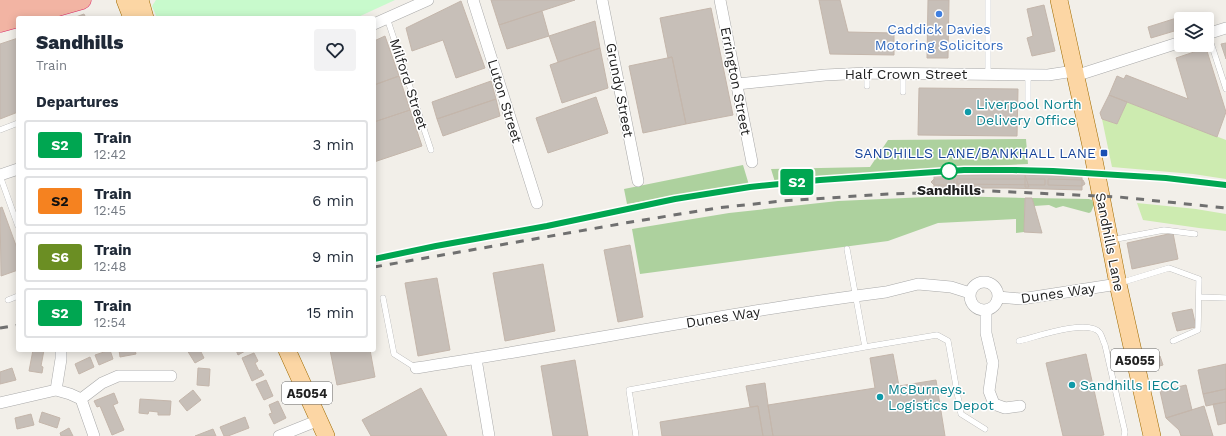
<!DOCTYPE html>
<style>
:root{--surface:#fff;--page:#f2f2f3;--text:#1f2937;--muted:#747a83;--line:#e0e1e3}
body{margin:0;font-family:"Work Sans",sans-serif;background:var(--page);color:var(--text);height:100vh;display:flex;flex-direction:column;font-size:15px;white-space:nowrap}
*{box-sizing:border-box;margin:0}
p{font-size:13px;color:var(--muted)}
.icon{flex:none;width:22px;height:22px;fill:none;stroke:currentColor;stroke-width:2;stroke-linecap:round;stroke-linejoin:round}
.map{position:relative;flex:1;overflow:hidden}
.panel{position:absolute;left:16px;top:16px;width:360px;height:336px;display:flex;flex-direction:column;background:var(--surface);border-radius:4px;box-shadow:0 2px 10px #0003}
.panel>*{flex:none}
.badge{padding:0 8px;border-radius:3px;font-size:14px;line-height:26px}
.tools{position:absolute;left:1174px;top:12px;display:grid;gap:8px}
.tools a{display:grid;place-items:center;width:40px;height:40px;border-radius:4px;background:var(--surface);box-shadow:0 2px 10px #0003;font-size:20px}
.map>.badge{position:absolute;translate:-50% -50%;box-shadow:0 0 0 2px #fff}
h2{padding:0 20px;font-size:15px;line-height:36px}
.round{display:grid;place-items:center;flex:none;width:42px;height:42px;border-radius:4px;background:var(--page)}
.head{display:flex;align-items:center;justify-content:space-between;height:68px;padding:0 20px}
h1{font-size:19px;font-weight:800;line-height:30px}
ul{padding:0;list-style:none}
li{display:flex;align-items:center;gap:12px;height:50px;margin:0 8px 6px;padding:0 12px;border:2px solid var(--line);border-radius:4px}
li div{flex:1}
li b{display:block;font-size:15px}
li em{font-style:normal}
li .badge{min-width:44px;font-weight:700;text-align:center}
.map>svg:first-child{display:block}
</style>
<div class="map">
<svg width="1226" height="436" viewBox="0 0 1226 436">
<rect width="100%" height="100%" fill="#f2efe9"/>
<path fill="#cdebb0" d="M1127,102L1226,140V179L1193,174L1112,167L1102,119L1117,124Z
M1137,203L1196,209L1226,214V231L1199,228L1143,220Z"/>
<path fill="#add19e" d="M1026,139L1028,164C943,168 859,174 775,182L771,169L870,167L888,140Z
M743,165L749,185L724,188L627,204L624,189Z
M949,196L1025,198L1024,232L1016,233V219L938,223L888,241L640,274L632,229L729,213L838,201Z
M1032,198L1089,199L1092,200L1094,205L1091,212L1089,213L1063,206L1056,208L1049,205L1034,206Z"/>
<path fill="#c8facc" d="M156,0H395L356,18H157L152,6Z"/>
<path fill="#c7bfb8" stroke="#c4b6ab" d="M491,0H575L499,25Z
M819,0H840L848,32L894,33V55L830,54Z
M928,0H949L948,58H927Z
M461,1L485,68L456,78L443,40L412,51L406,28Z
M1044,5L1055,51L1032,56L1027,38L1033,36L1027,9Z
M711,8L733,115L686,124L672,57L668,58L660,18Z
M542,11L549,36L507,49L499,25Z
M84,14L86,18H73Z
M1183,16L1184,19H1181V29L1151,38L1148,27Z
M595,21L600,48L558,62L549,36Z
M385,36L399,76L374,85V41Z
M18,38V112L0,119V44Z
M1226,43V59L1221,44Z
M600,48L608,88L562,103L550,65Z
M1206,48L1226,112L1217,137L1109,95L1117,76L1124,79L1126,75L1188,99L1176,58Z
M672,57L686,124L643,133L629,66Z
M399,76L410,110L374,122V85Z
M491,81L496,99L437,119L432,102Z
M919,88L1018,89L1017,136L918,135Z
M1109,95L1127,102L1117,124L1102,119L1100,113Z
M596,97L608,133L548,153L536,118Z
M496,99L500,116L443,136L437,119Z
M410,110L422,146L374,162V122Z
M1010,174L1082,177V190L1008,188H934V176Z
M1025,175L1029,187H1025Z
M934,179H954V185H934L931,182Z
M957,179H1045V185L957,184Z
M1048,179L1083,180L1085,184L1082,186L1048,185Z
M1025,198H1032L1042,233L1024,232Z
M2,207L18,251V270L1,276L0,208Z
M1173,233L1178,259L1132,269L1127,243Z
M630,245L643,317L618,322L604,250Z
M543,264L555,331L505,341L493,273Z
M437,278L450,350L418,356L405,283Z
M1192,309L1196,327L1177,331L1172,313Z
M33,350H44L41,366L43,367L42,373L29,371Z
M110,350L113,359L99,365L95,355Z
M119,350H135L136,354L120,357Z
M187,350H200L204,358L195,363Z
M236,350H247L238,355Z
M330,350H370L375,377L337,385Z
M254,353L258,361L255,363L259,371L261,370L264,375L252,381L242,358Z
M893,354L899,386L936,380L945,436H773L768,405L875,388L870,358Z
M1086,354L1104,435L1098,436H1063L1046,363Z
M1160,356L1163,365L1156,367L1154,358Z
M90,357L94,367L79,374L75,364Z
M575,360L588,436H553L541,366Z
M1226,364V389L1203,394L1198,370Z
M12,368L16,380L0,384V372Z
M198,368L210,369L209,386L197,385Z
M266,380L273,396L264,400L256,384Z
M765,383L768,405L773,436H763L758,406L750,407L746,386Z
M1186,385L1192,410L1166,418L1160,391Z
M421,388L447,436H371L362,420Z
M1226,389V402L1206,406L1203,394Z
M193,390L201,400L187,411L179,401Z
M114,393L118,403L113,405L124,430L112,435L100,406L97,407L94,401Z
M140,399L171,401L170,415H158V412L149,411L148,414L139,413Z
M278,401L286,418L274,424L269,414L272,413L269,405Z
M1226,402V423L1218,425L1213,404Z
M758,406L763,436H662L660,422Z
M1204,406L1213,436H1181L1179,430L1166,418Z
M42,412L60,418L57,428L39,422Z
M31,414L34,425L17,429L15,418Z
M245,417L249,428L228,436H224L220,427Z
M69,428L73,436H61L60,433Z
M213,429L216,436H195Z"/>
<g fill="none" stroke-linecap="round" stroke-linejoin="round">
<defs>
<path id="service" d="M988,0V74
M387,18L431,150
M1208,34L1226,89
M903,74V92
M867,86V73
M1028,101V75
M0,130L18,123
M0,176L18,226
M1111,240L1164,230L1195,234
M847,249L865,347L937,335L948,341L961,414L985,429
M1120,283L1169,268L1199,279L1198,330L1173,341
M1199,297L1226,298
M383,298L394,354L416,368
M8,300L18,296
M1019,341C1036,337 1089,318 1100,333C1102,336 1103,341 1105,345L1125,432L1124,436
M636,436L629,390L865,347"/>
<path id="minor" d="M473,0L537,203
M602,0L638,181
M720,0L752,162
M374,24L428,0
M1207,34L1226,28
M1075,76L1181,42
M737,84L825,75L867,73L1048,75L1074,71
M0,175L18,169
M970 296a14 14 0 1 1 28 0a14 14 0 1 1-28 0Z
M998,297L1021,299L1118,284
M986,310V333L993,363L989,391L994,404L1005,408L1020,406
M476,359L489,436
M416,368C573,344 729,312 886,292L918,284L951,287L970,293
M56,390L61,359V351
M81,399L102,383L118,376H171
M0,403L56,390L70,394L81,399L94,436
M279,436L319,420"/>
<path id="primary" d="M125,0L132,18
M140,0L145,18
M1059,0L1093,155L1118,284L1152,436
M287,350L326,436"/>
<path id="trunk" d="M1,7L26,5L41,0
M19,18L82,0
M0,23L18,18"/>
</defs>
<use href="#service" stroke="#a9a9a9" stroke-width="6"/>
<use href="#minor" stroke="#a9a9a9" stroke-width="12"/>
<use href="#primary" stroke="#a06b00" stroke-width="18"/>
<use href="#trunk" stroke="#dc2a67" stroke-width="19"/>
<use href="#service" stroke="#fff" stroke-width="5.5"/>
<use href="#minor" stroke="#fff" stroke-width="11"/>
<use href="#primary" stroke="#fcd6a4" stroke-width="17"/>
<use href="#trunk" stroke="#f2b4a3" stroke-width="18"/>
<path stroke="#707070" stroke-width="3" stroke-dasharray="8 8" stroke-linecap="butt" d="M374,259L449,244L547,226L675,199L750,187L820,180L964,171L1013,170L1053,171L1166,178L1226,185
M374,267L631,222L717,208L782,201L888,194L990,191L1119,197L1226,208
M0,328L18,325"/>
</g>
<g fill="none" stroke-linecap="round" stroke-linejoin="round">
<defs>
<path id="line" d="M374,259L436,246L547,226L675,199L750,187L820,180L964,170H1013L1053,171L1166,178L1226,185"/>
</defs>
<use href="#line" stroke="#fff" stroke-width="9"/>
<use href="#line" stroke="#00a651" stroke-width="6"/>
</g>
<circle fill="#3f7fe0" stroke="#fff" stroke-width="1.5" cx="939" cy="14" r="4"/>
<g fill="#0f9aa8" stroke="#fff" stroke-width="1.5">
<circle cx="968" cy="112" r="4"/>
<circle cx="1072" cy="385" r="4"/>
<circle cx="880" cy="397" r="4"/>
</g>
<rect fill="#1a4fb4" stroke="#fff" stroke-width="1.5" x="1100" y="149" width="8" height="8" rx="2"/>
<circle fill="#fff" stroke="#00a651" stroke-width="2" cx="949" cy="171" r="8"/>
<g text-anchor="middle" dominant-baseline="central" stroke-width="3" stroke-linejoin="round" paint-order="stroke">
<g fill="#fff" stroke="#646464" stroke-width="1">
<rect x="1111" y="349" width="48" height="22" rx="3"/>
<rect x="282" y="382" width="50" height="22" rx="3"/>
</g>
<g font-size="13" font-weight="bold" fill="#222">
<text x="1135" y="360">A5055</text>
<text x="307" y="393">A5054</text>
</g>
<g font-size="14" fill="#366cbe" stroke="#fff">
<text x="939" y="29">Caddick Davies<tspan x="939" dy="16">Motoring Solicitors</tspan></text>
</g>
<g font-size="14" fill="#222" stroke="#fff">
<text x="906" y="74">Half Crown Street</text>
<text transform="translate(736 81) rotate(79)">Errington Street</text>
<text transform="translate(409 84) rotate(72)">Milford Street</text>
<text transform="translate(620 90) rotate(79)">Grundy Street</text>
<text transform="translate(505 101) rotate(73)">Luton Street</text>
<text transform="translate(1110 242) rotate(79)">Sandhills Lane</text>
<text transform="translate(1058 293) rotate(-8)">Dunes Way</text>
<text transform="translate(723 317) rotate(-9)">Dunes Way</text>
</g>
<g font-size="14" fill="#0d838f" stroke="#fff" text-anchor="start">
<text x="976" y="104">Liverpool North<tspan x="976" dy="16">Delivery Office</tspan></text>
<text x="1080" y="385">Sandhills IECC</text>
<text x="888" y="389">McBurneys.<tspan x="888" dy="16">Logistics Depot</tspan></text>
</g>
<g font-size="14" fill="#164399" stroke="#fff" text-anchor="end">
<text x="1096" y="153">SANDHILLS LANE/BANKHALL LANE</text>
</g>
<g font-size="14" font-weight="bold" fill="#222" stroke="#fff">
<text x="949" y="190">Sandhills</text>
</g>
</g>
</svg>
<div class="tools">
<a><svg class="icon" aria-label="layers" viewBox="0 0 24 24"><path d="M12 4l9 5-9 5-9-5zM3 14l9 5 9-5"/></svg></a>
</div>
<b class="badge" style="left:797px;top:182px;background:#00a651;color:#fff">S2</b>
<section class="panel">
<div class="head"><div><h1>Sandhills</h1><p>Train</p></div><a class="round"><svg class="icon" aria-label="heart" viewBox="0 0 24 24"><path d="M12 20l-8-8c-3-5 5-10 8-4 3-6 11-1 8 4z"/></svg></a></div>
<h2>Departures</h2>
<ul>
<li><span class="badge" style="background:#00a651;color:#fff">S2</span><div><b>Train</b><p>12:42</p></div><em>3 min</em></li>
<li><span class="badge" style="background:#f58220;color:#111">S2</span><div><b>Train</b><p>12:45</p></div><em>6 min</em></li>
<li><span class="badge" style="background:#6b8e23;color:#fff">S6</span><div><b>Train</b><p>12:48</p></div><em>9 min</em></li>
<li><span class="badge" style="background:#00a651;color:#fff">S2</span><div><b>Train</b><p>12:54</p></div><em>15 min</em></li>
</ul>
</section>
</div>
